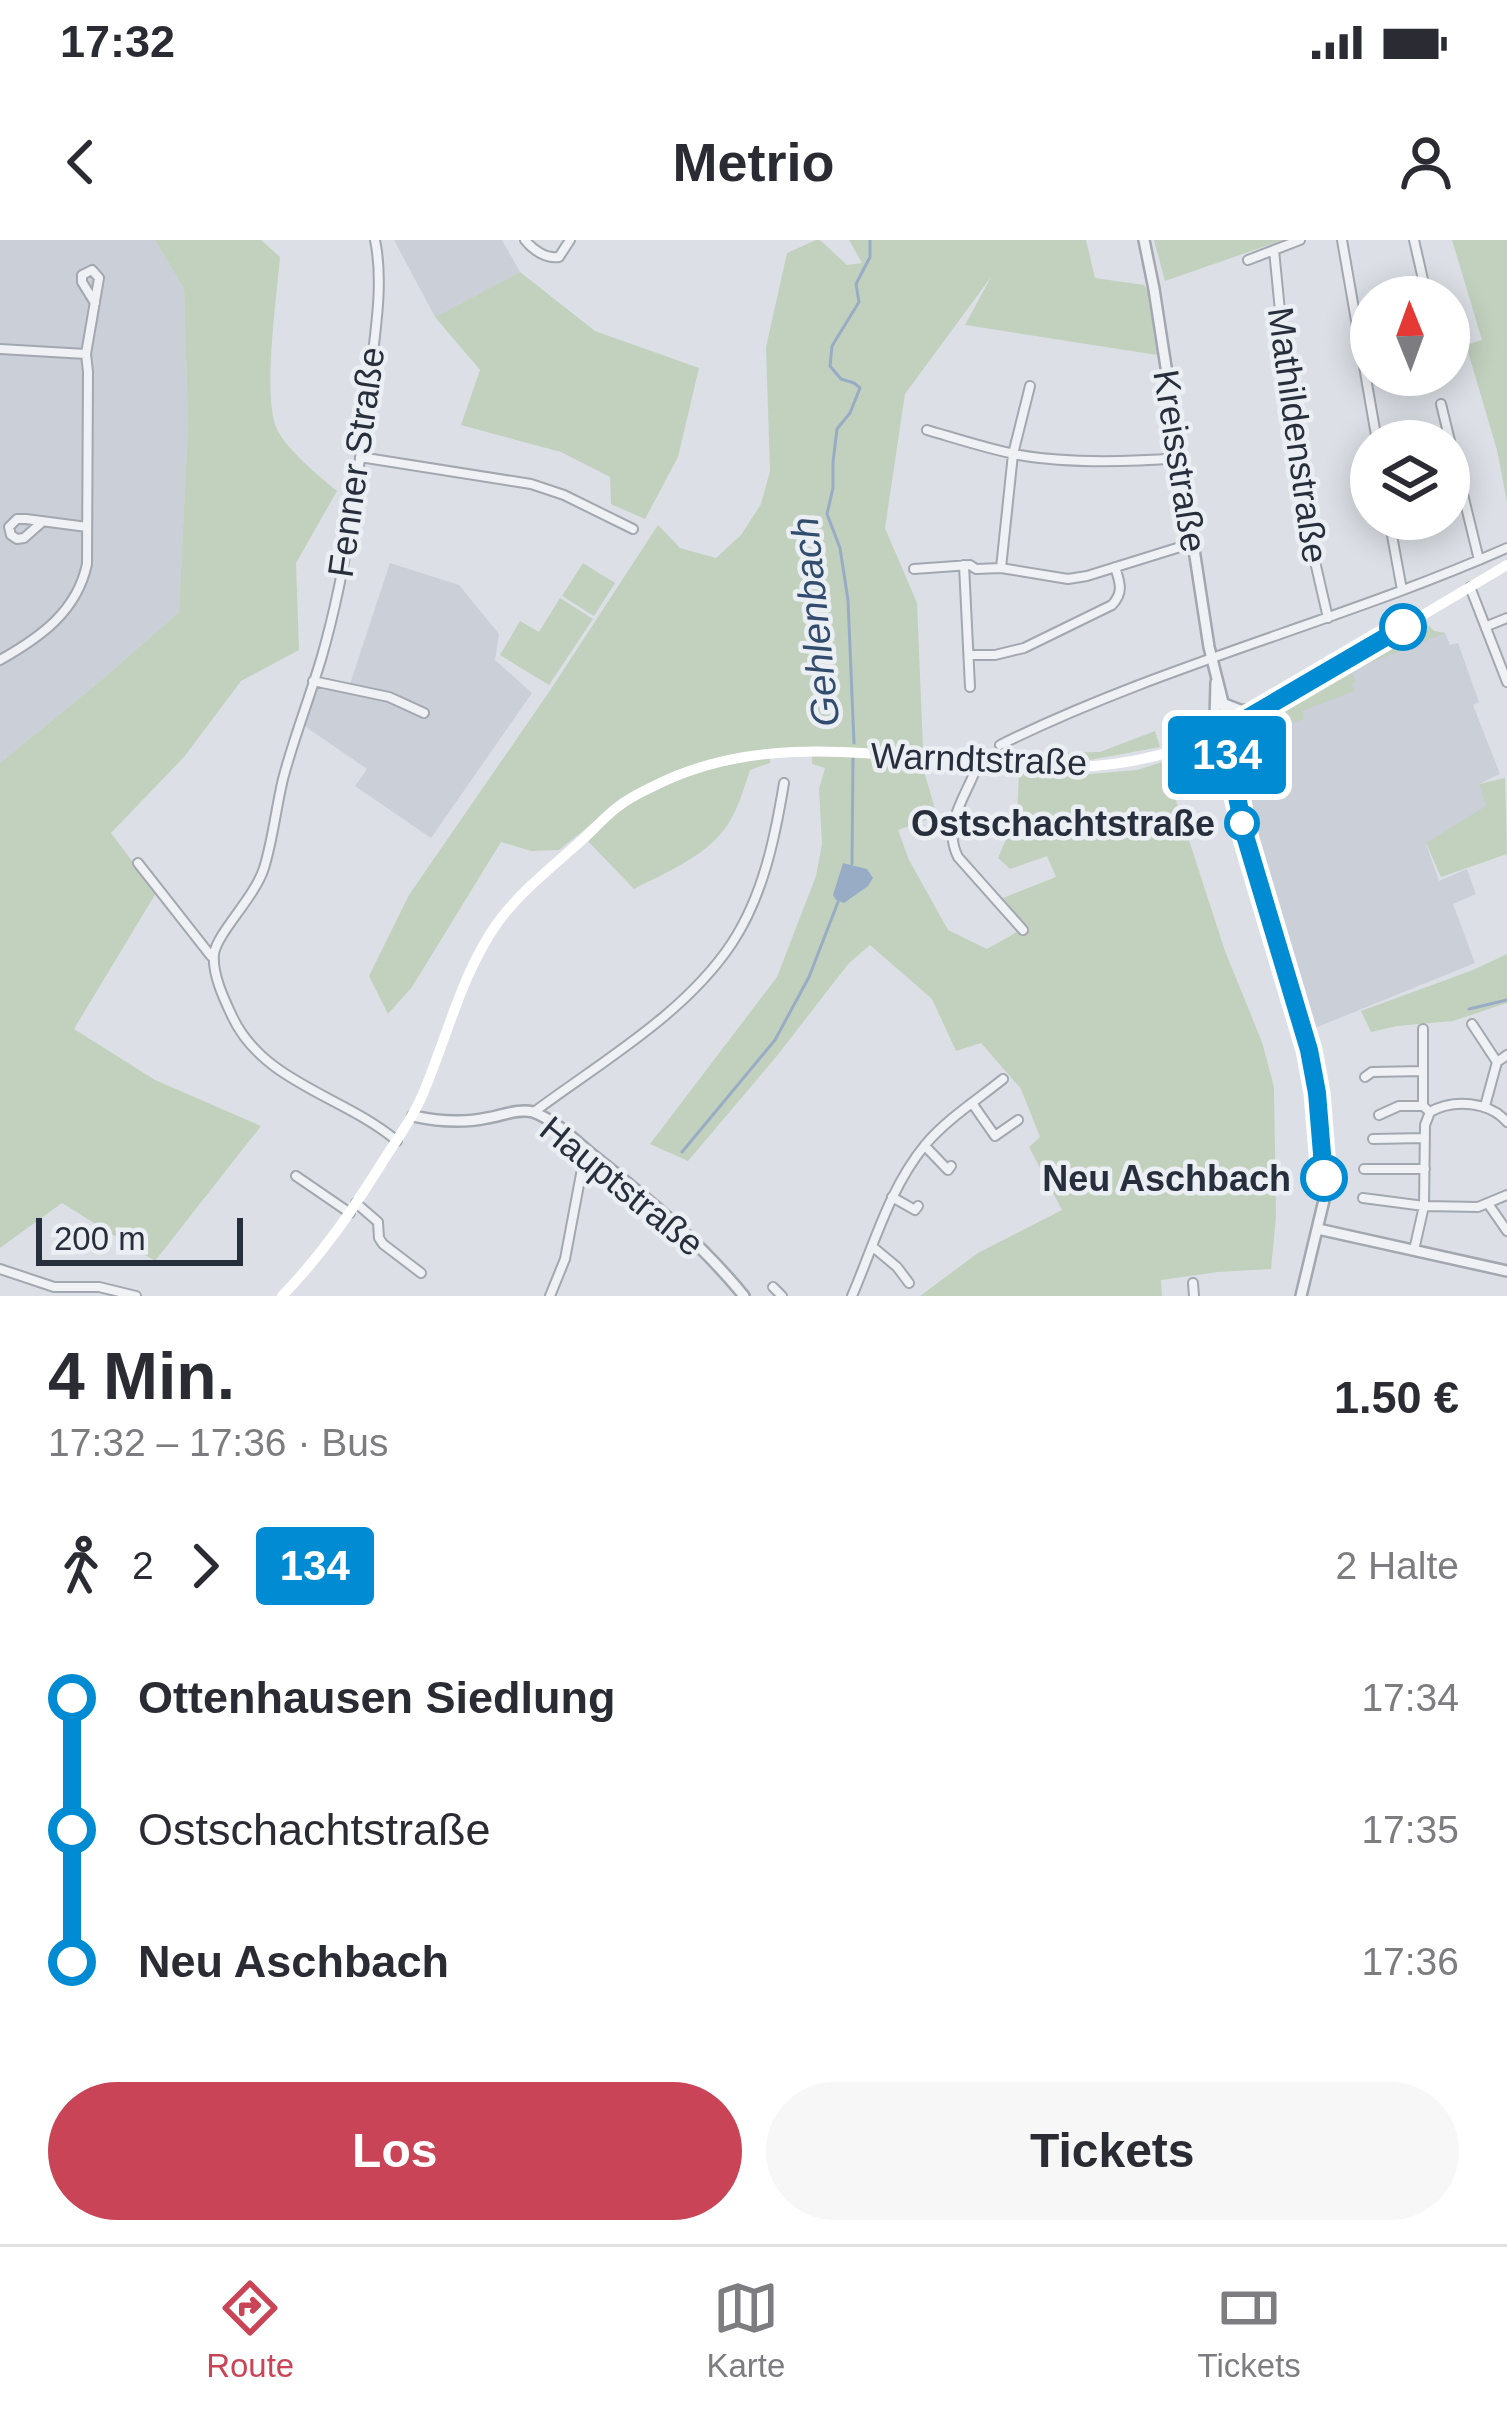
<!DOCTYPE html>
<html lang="de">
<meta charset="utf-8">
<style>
:root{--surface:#fff;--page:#f7f7f7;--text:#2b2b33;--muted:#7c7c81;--line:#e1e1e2;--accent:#c84456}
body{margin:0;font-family:Arial,sans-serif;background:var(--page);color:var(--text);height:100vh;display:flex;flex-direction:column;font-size:45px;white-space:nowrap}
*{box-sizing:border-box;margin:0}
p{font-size:39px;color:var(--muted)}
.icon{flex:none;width:66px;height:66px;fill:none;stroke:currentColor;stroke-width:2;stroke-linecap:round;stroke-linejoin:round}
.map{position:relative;height:1056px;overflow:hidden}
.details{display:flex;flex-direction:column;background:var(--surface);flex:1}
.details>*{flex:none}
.badge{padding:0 24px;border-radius:9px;font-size:42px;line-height:78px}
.needle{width:78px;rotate:359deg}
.buttons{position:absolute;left:1350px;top:36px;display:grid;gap:24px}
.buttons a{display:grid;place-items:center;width:120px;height:120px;border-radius:50%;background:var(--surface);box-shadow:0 6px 30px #0003;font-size:60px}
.scale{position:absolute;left:36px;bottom:30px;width:207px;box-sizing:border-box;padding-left:12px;border:6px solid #272e3c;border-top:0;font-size:33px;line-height:42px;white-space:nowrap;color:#272e3c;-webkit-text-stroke:9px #ebeff4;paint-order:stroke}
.map>.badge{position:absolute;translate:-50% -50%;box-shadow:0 0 0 6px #fff}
.legs{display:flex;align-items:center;gap:18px;height:132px;padding:0 48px;font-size:39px}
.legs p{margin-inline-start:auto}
.head{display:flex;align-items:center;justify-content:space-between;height:204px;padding:0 48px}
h1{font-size:66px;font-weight:700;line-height:90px}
.action{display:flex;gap:24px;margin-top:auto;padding:24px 48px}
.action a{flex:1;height:138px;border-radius:72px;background:var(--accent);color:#fff;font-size:48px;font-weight:700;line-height:138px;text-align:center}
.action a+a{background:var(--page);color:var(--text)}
ul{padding:0 48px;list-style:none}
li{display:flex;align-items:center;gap:42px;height:132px;font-size:45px}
li i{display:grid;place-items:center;width:18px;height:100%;margin:0 15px;background:currentColor}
li i::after{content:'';width:30px;height:30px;margin:-15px;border:9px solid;border-radius:50%;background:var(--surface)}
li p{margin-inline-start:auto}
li:first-child i{background:linear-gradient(#0000 50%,currentColor 0)}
li:last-child i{background:linear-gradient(currentColor 50%,#0000 0)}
.status{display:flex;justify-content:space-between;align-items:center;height:84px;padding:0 60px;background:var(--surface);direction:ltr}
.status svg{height:33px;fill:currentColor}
header{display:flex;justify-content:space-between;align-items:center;height:156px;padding:0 48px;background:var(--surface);font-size:54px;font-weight:700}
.menu{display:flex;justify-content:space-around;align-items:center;height:168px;border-top:3px solid var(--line);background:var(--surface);font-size:33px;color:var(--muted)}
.menu a{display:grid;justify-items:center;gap:6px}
.menu .selected{color:var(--accent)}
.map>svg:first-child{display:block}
</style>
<div class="status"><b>17:32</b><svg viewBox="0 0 49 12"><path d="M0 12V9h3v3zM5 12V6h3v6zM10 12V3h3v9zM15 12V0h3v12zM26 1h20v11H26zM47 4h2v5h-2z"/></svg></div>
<header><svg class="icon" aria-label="back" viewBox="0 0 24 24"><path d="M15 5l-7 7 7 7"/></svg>Metrio<svg class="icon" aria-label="person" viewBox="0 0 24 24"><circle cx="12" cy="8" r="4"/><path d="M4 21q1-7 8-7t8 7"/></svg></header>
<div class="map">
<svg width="1507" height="1056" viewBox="0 0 1507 1056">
<rect width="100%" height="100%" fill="#dce0e6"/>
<path fill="#cacfd8" d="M0,0H155L184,49L188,184L179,372L99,442L0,523Z
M394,0H502L520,32L435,77Z
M390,323L459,345L499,394L495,420L532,453L431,598L355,546L367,529L303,485L318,439L350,444Z
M1425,382L1434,391L1445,393L1450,405L1458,403L1479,462L1473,465L1500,534L1479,544L1487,566L1426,604L1439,641L1467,629L1476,654L1453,664L1475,723L1310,790L1258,617L1238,532L1239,500L1247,488L1282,468L1300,462L1321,444Z"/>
<path fill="#c2d0be" d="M155,0H261L280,17C277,56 262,158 277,189C285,208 321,238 337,251L296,323L299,410L241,441L184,517L111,593L156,653L74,789L155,840L261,886L155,1021L62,963L0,1008V523L99,442L179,372L188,184L184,49Z
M816,0H820L847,25L862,23L849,0H1086L1095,38L1144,45L1148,51L1157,115L965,85L991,37L905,154L885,288L917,363L924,531L937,576L898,590L909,620L948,690L987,709L1026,687L1003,658L1056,637L1047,616L1010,629L998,618L1017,574L1019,533L1078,535L1137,530L1198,511C1216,512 1222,521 1226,537L1174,554L1225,711L1262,802L1274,847L1276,977L1271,1029L1218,1032L1161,1040L1162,1056H920L978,1013L1062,970L1029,907L1040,897L1021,849L981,803L956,811L932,759L870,705L849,723L776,817L688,921L650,904L777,737L816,636L822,604L819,549L825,528L812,524V507L742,513L615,565L559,610L531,611L501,602L412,747L388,774L369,736L409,655L551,449L658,285L680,308L716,318L741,295L761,264L770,231L766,107L787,13Z
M1154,0H1283L1165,41Z
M1452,0H1507V262L1497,210L1466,105L1482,100Z
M520,32L595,91L699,128L678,217L645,279L611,264L610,237L561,212L461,185L480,130L435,77Z
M583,323L615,343L594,376L562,356Z
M560,358L593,379L549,445L500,415L520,381L539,392Z
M1425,382L1434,391L1445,393L1367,424L1360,420Z
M1345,430L1352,434L1356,442L1351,444L1354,451L1302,471L1304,479L1251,496L1238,506C1245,479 1274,474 1297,463C1306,458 1312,450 1320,445C1327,439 1336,435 1345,430Z
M1155,491L1160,507L1079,522L986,518L990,513L999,509L1054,513L1100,512Z
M770,515V523L750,530C742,554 735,581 716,599C694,621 661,635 634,649L584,597L619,569L692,531Z
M1505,538L1507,614L1441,637L1426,603L1486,566L1479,544Z
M1507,714V763L1453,781L1397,786L1371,792L1361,771L1473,730Z"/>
<path fill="#98adc5" d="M843,623L867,629L873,638L868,646L844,663L836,660L833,655Z"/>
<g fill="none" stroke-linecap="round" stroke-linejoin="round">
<path stroke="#98adc5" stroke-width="3" d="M854,503L848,360L840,308L827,274L833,248V222L837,189L850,173L860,148L854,143L841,139L830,126L832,106L859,62L856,44L870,17V0
M852,624L853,519
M1469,769L1507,760
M682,912L775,800L809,737L838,662"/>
<defs>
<path id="minor" d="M375,0C384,43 375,93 370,137C359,231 348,325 322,416C310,457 294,497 283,539C276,568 273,599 264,628C255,657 217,693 214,714C212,734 224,759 232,776C263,843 344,856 397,901
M525,0C533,10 546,19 559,17L570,0
M1342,0L1377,201
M1414,0L1427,57
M1274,10L1282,91L1316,326L1328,378
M1248,20L1300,0
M0,109L86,114L88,132L87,324C77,371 41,397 0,420
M86,114L99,38L92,30L82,35V42L95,63
M1441,164L1479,320
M927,190C958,199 988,209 1019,215C1071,224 1127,222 1179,218
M360,217L531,244L564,255L633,289
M1389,279L1402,350
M41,283L24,298L17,299L11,295L9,287L17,279H26L87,287
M964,325L970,447
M1001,328L1013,214L1030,146
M914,329L970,325L976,329L1001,328L1068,339L1087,336L1193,303
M1470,347L1507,442
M1487,386L1507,378
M969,415H995L1024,408L1112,365C1124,352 1120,343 1115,327
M313,441L389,457L424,473
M1000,505C1161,425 1342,381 1507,308
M978,523C968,555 941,583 958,617L1023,690
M138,623L211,716
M1472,784L1497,822
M1423,789V866L1430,872L1425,885L1424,966L1478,967L1507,955
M1365,837L1372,832L1423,831
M972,863L995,896L1018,880
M1485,866L1497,822L1507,815
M534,872C601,822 685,774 732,703C763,656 775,598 784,543
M1430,872C1453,859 1489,861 1507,882
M1379,875L1399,866H1423
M1373,899L1425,898
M925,906L948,930L951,926
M1364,929H1425
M296,936L350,973
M892,957L915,970L918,966
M1363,958L1424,966L1414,1010
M356,963L378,982L379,998L383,1004L421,1033
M1489,965L1507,991
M873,1007L897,1027L909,1043
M0,1029L54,1047H99L136,1056
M1193,1043L1194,1056
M773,1047L782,1056
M550,1056L565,1019L581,934L588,911
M852,1056C874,1005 889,949 925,905C947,879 977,860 1003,839"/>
<path id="tertiary" d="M1144,0L1154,49L1209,407L1233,502L1232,520
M1216,442L1215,480L1230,527L1246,599L1309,810L1317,853L1324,960L1301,1056
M1222,463L1240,470L1262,471
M1195,504L1216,510L1226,520
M413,876C436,881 464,883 487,878C501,876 519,868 533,872C555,880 577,902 594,916C648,959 700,1002 744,1056
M1318,989L1507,1031"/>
</defs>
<use href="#minor" stroke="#a2a7b0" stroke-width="12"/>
<use href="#tertiary" stroke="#a2a7b0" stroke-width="14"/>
<use href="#minor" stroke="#eff1f4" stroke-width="8"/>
<use href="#tertiary" stroke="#eff1f4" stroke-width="9"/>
<path stroke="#fff" stroke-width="10" d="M282,1056C323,1014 354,968 385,918C398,898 412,879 422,856C447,798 461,734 498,682C522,650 553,626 582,600C593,590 604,578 615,569C627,559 641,552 654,546C785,479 935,531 1074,527C1131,526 1190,510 1240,484L1507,325"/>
</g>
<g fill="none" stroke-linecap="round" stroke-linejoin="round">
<defs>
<path id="line-1" d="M1324,938L1317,853L1309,810L1246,599L1230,524L1220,494L1403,387"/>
</defs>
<use href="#line-1" stroke="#fff" stroke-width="27"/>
<use href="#line-1" stroke="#008bd2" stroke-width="18"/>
</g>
<g fill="#fff" stroke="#008bd2" stroke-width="6">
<circle cx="1403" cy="387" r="21"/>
<circle cx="1242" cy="583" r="15"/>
<circle cx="1324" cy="938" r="21"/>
</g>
<g text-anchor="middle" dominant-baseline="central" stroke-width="9" stroke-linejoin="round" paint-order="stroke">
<g font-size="36" fill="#272e3c" stroke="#ebeff4">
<text transform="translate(1298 195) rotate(82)">Mathildenstraße</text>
<text transform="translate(1180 221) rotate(81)">Kreisstraße</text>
<text transform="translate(356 222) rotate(-82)">Fenner Straße</text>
<text transform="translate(979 519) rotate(2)">Warndtstraße</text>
<text transform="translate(622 946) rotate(39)">Hauptstraße</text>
</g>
<g font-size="36" font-weight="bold" fill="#272e3c" stroke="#ebeff4" text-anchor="end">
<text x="1215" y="583">Ostschachtstraße</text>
<text x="1291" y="938">Neu Aschbach</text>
</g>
<g font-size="39" font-style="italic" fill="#324c6e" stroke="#ebeff4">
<text transform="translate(815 382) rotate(-96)">Gehlenbach</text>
</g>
</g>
</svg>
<div class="buttons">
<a><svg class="needle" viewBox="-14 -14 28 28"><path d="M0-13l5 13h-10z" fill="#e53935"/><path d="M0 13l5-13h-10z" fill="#7c7c81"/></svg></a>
<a><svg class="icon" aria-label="layers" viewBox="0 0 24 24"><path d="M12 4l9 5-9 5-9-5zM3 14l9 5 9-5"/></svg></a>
</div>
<div class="scale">200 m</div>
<b class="badge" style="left:1227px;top:515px;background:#008bd2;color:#fff">134</b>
</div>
<section class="details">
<div class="head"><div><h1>4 Min.</h1><p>17:32 – 17:36 · Bus</p></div><b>1.50 €</b></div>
<div class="legs"><svg class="icon" aria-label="walk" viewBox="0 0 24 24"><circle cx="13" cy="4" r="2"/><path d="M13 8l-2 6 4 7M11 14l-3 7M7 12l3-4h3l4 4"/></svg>2<svg class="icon" aria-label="forward" viewBox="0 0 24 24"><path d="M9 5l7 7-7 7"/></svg><b class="badge" style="background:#008bd2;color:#fff">134</b><p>2 Halte</p></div>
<ul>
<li><i style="color:#008bd2"></i><b>Ottenhausen Siedlung</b><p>17:34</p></li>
<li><i style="color:#008bd2"></i><span>Ostschachtstraße</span><p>17:35</p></li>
<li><i style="color:#008bd2"></i><b>Neu Aschbach</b><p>17:36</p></li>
</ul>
<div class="action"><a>Los</a><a>Tickets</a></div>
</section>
<nav class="menu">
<a class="selected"><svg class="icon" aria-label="directions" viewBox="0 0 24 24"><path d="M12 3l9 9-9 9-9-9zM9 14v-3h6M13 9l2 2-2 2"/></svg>Route</a>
<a><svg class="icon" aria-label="map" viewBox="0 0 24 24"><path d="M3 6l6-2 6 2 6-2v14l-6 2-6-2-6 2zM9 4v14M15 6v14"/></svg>Karte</a>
<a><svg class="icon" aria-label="tickets" viewBox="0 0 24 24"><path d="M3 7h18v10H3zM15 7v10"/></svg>Tickets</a>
</nav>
